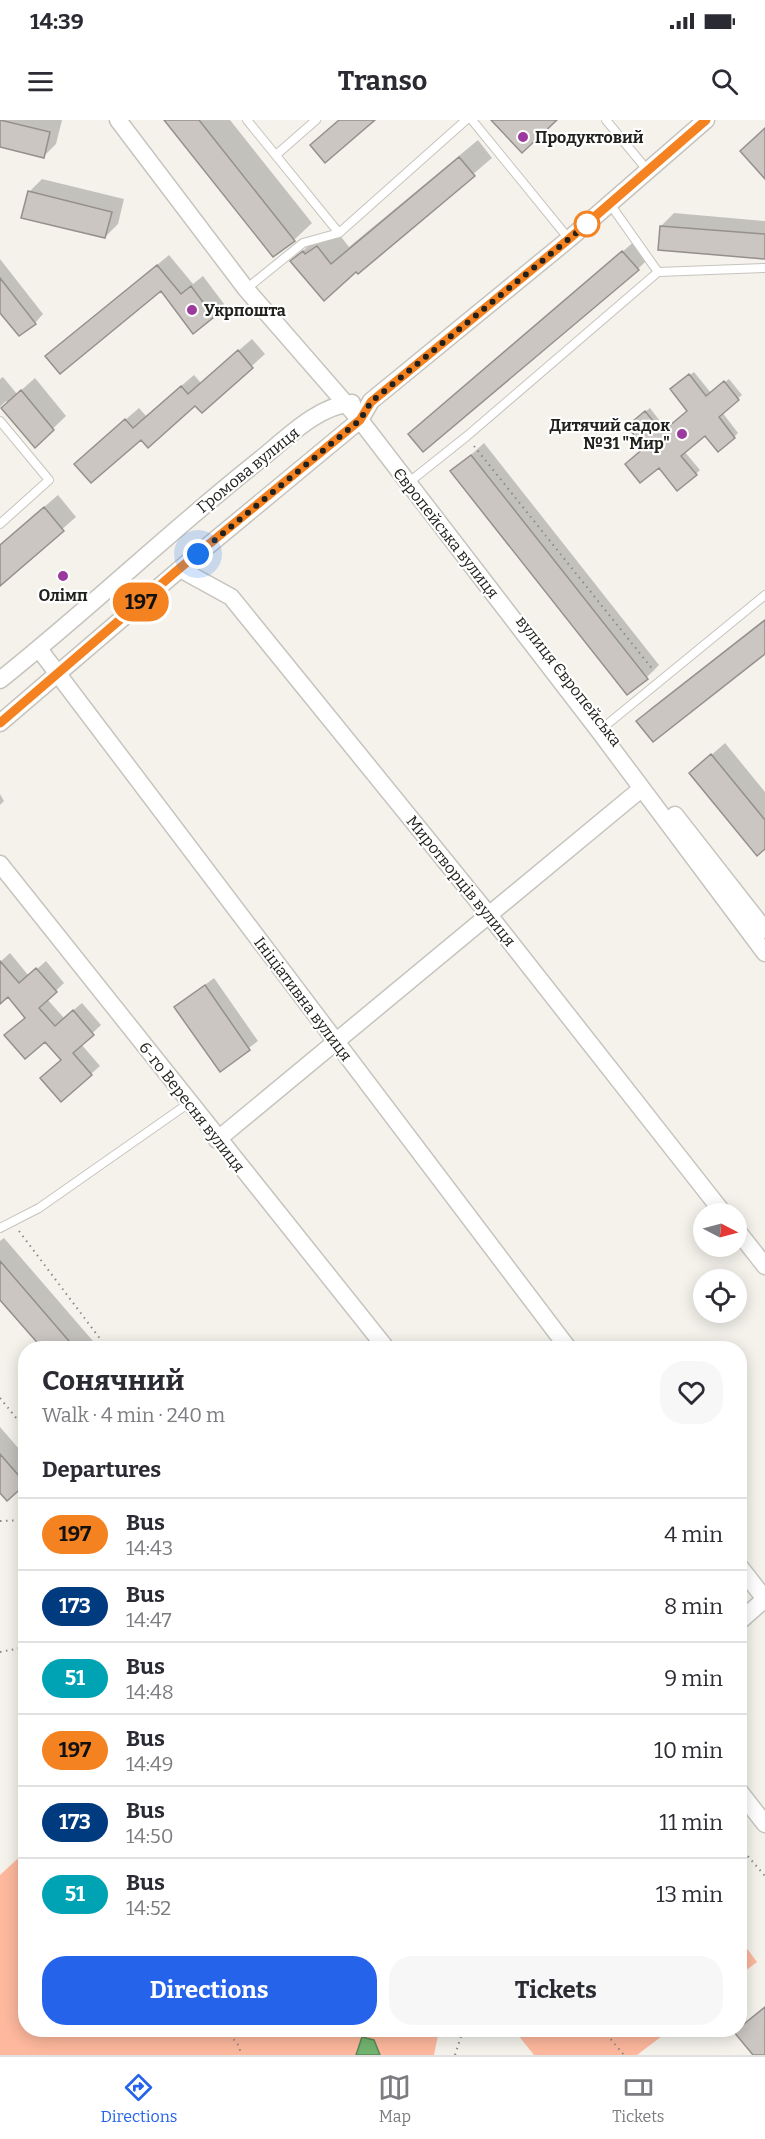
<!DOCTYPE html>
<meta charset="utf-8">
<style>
:root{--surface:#fff;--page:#f7f7f7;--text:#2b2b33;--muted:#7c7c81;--line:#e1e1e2;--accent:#2563eb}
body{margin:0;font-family:Bitter,serif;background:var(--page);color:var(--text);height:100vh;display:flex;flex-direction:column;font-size:22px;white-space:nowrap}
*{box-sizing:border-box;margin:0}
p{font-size:20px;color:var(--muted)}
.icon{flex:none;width:33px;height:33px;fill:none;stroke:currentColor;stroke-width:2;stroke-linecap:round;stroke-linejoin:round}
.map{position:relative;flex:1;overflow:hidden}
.drawer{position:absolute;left:18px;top:1221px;width:729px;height:696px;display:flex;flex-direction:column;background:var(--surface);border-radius:24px;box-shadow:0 3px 15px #0003}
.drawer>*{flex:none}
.badge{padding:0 12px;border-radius:20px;font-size:21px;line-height:39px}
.needle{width:39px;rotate:96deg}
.controls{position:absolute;left:693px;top:1083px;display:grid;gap:12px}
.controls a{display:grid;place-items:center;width:54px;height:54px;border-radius:50%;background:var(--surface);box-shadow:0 3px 15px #0003;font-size:30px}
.you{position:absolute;width:30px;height:30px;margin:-15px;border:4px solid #fff;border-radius:50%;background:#1a73e8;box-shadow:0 0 0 9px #1a73e833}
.map>.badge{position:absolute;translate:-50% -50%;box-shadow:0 0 0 3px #fff}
h2{padding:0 24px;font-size:22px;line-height:54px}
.round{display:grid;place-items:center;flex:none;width:63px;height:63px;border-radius:24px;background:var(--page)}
.headline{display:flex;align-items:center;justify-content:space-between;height:102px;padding:0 24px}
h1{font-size:28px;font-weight:700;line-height:45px}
.cta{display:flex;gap:12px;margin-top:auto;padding:12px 24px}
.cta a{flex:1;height:69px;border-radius:24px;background:var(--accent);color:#fff;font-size:24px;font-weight:700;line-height:69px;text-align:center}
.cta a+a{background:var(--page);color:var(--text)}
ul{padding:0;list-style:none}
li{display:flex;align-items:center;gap:18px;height:72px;padding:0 24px;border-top:2px solid var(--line)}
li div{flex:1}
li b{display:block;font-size:22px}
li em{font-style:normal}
li .badge{min-width:66px;font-weight:700;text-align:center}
.status{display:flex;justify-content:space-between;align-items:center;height:42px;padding:0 30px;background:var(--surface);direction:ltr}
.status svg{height:16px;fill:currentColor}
header{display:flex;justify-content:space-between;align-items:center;height:78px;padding:0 24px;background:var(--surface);font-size:27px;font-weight:700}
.tabs{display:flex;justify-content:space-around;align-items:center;height:84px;border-top:2px solid var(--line);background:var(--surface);font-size:16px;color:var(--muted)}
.tabs a{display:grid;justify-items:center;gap:3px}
.tabs .current{color:var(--accent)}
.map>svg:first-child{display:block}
</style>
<div class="status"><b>14:39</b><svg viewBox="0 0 49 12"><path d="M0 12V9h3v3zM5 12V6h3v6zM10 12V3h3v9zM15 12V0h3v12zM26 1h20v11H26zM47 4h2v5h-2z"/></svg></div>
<header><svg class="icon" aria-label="menu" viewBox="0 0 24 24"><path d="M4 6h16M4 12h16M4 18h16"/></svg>Transo<svg class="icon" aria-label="search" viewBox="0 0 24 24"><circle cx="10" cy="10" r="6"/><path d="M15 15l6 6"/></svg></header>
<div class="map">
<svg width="765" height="1935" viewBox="0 0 765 1935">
<rect width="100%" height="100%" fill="#f4f2eb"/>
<path fill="#fdb89d" d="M25,1732L26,1910H439L434,1935H380L374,1921L362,1917L356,1935H0V1755Z
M740,1819L757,1842L740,1855Z
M514,1910H670L637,1935H534Z"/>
<path fill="#72b46f" stroke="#5a8857" stroke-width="1.5" d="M362,1917L374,1920L380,1935H356Z"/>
<path fill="#0003" d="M0,0H62L56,24L43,37L0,26Z
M166,0H230L312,103L294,120Z
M478,20L492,38L358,152L292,142L310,124L335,109L349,127Z
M42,59L124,79L118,104L105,117L29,72Z
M674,93L765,101V138L661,106Z
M636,120L650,137L638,149L410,314Z
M169,135L193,164L203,156L224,184L213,196L161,169L47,236Z
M0,139L43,194L35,203L0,191Z
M252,219L265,234L202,291L196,284L141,318L89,331L139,288L146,296L194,255L201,263Z
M694,252L711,273L729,259L742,275L722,292L738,313L734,317L718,330L706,314L684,331L700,350L696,354L646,328L632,302L650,288L666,309L689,290L676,266Z
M3,257L17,274L35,258L66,296L35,326L8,283L6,281L0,287V259Z
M484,323L659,545L647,557L452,352Z
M58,375L76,397L0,464V425Z
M765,499V532L638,601L651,588Z
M725,623L765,672V727L691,653Z
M0,674L4,681L0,685Z
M10,833L29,856L46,841L64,863L47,879L64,898L82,883L101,905L81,924L100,946L91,954L62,939L8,875L0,882V842Z
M214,858L258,921L220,950L176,887Z
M4,1118L99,1228H44L0,1178V1121Z
M0,1307L26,1337V1364L0,1371Z"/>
<path fill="#cbc6c1" stroke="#95908c" stroke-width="1.5" d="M0,0L50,12L44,38L0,27Z
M164,0H199L295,121L273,137Z
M339,0H375L325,43L310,25Z
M491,0H557L522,33Z
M765,8V59L740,31Z
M459,37L475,56L358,154L356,152L324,181L290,141L303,131L305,134L317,126L331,144Z
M28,71L112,92L105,118L21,98Z
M660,106L765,114V139L658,130Z
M622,131L639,150L423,332L408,314Z
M157,145L181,174L191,166L214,197L193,214L161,171L60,254L45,236Z
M0,158L36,204L19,216L0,193Z
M238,230L253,248L202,293L195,286L148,328L141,320L91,363L74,344L125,299L133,308L181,266L188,274Z
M689,254L706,276L724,261L739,280L719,297L735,318L718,332L705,316L681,336L697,355L677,371L659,348L640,363L625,344L644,328L627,306L645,291L662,312L687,291L670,269Z
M21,270L54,310L35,328L1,288Z
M471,335L648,559L627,575L450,351Z
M44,387L64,411L0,466V425Z
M765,500V534L653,622L636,601Z
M711,634L765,700V729L757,736L689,653Z
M0,841L19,863L36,848L57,872L39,888L55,906L73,890L94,915L73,933L92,955L61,982L40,958L61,940L45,922L25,939L4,915L25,898L8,877L0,884Z
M205,865L250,930L220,952L174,887Z
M0,1141L75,1228H42L0,1180Z
M0,1334L26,1364L7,1381L0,1373Z
M765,1887V1935H753L734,1912Z"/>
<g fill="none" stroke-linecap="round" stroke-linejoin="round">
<defs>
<path id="lane" d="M247,0L339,113
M472,0L569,119
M606,0L648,51
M276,35L316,0
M658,152L765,148
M246,169L303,123L339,113L466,0
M0,301L49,360L0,404
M408,363L467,316L658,152L610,84
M599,611L765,475
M0,1108L39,1088L189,983"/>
<path id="street" d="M118,0L246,169L360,300L599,611L765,833
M180,449L231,477L489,795L724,1094
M39,529L568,1228
M0,560C88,490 169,412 257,342C284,321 316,286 352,283
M0,603L180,449L360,300L371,281L569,119L706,0
M675,695L765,810
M0,744L386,1228
M217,1020L641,669
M736,1109L765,1146
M740,1447L765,1479
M740,1501L765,1479
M740,1672L765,1704"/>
</defs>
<use href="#lane" stroke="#c6c4be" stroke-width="10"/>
<use href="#street" stroke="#c6c4be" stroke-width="19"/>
<path stroke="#8b8a85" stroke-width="2" stroke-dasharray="1.5 4.5" stroke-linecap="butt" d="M474,326L654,551
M19,1111L107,1228
M0,1278L26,1310
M0,1401L26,1400
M0,1532L26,1527
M740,1727L765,1756
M226,1910L239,1926L241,1935
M603,1910L624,1935
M455,1935L463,1910"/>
<use href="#lane" stroke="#fff" stroke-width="8"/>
<use href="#street" stroke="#fff" stroke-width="16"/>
</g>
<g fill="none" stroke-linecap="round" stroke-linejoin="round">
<defs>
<path id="line" d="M0,603L180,448L360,300L371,282L569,119L706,0"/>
</defs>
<use href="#line" stroke="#fff" stroke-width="14"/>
<use href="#line" stroke="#f58220" stroke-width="9"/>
<path stroke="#21211e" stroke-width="6" stroke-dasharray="0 10.8" d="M198,434L360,300L371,282L587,104"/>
</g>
<g fill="#9c399f" stroke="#fff" stroke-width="2">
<circle cx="523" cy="17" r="6"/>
<circle cx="192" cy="190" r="6"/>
<circle cx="682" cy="314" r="6"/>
<circle cx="63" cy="456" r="6"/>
</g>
<circle fill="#fff" stroke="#f58220" stroke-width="3" cx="587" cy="104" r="12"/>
<g text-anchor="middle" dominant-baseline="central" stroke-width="4.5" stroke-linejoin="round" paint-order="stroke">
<g font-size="16" font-weight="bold" fill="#21211e" stroke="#fff" text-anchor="start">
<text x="535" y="17">Продуктовий</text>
<text x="204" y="190">Укрпошта</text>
<text x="670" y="305" text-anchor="end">Дитячий садок<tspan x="670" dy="18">№31 "Мир"</tspan></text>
<text x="63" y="475" text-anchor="middle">Олімп</text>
</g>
<g font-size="16" fill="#21211e" stroke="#fff">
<text transform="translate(248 350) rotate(-39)">Громова вулиця</text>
<text transform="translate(446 413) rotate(52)">Європейська вулиця</text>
<text transform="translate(569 561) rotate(52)">вулиця Європейська</text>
<text transform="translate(461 761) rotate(51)">Миротворців вулиця</text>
<text transform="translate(303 879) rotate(53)">Ініціативна вулиця</text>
<text transform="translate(192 987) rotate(52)">6-го Вересня вулиця</text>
</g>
</g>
</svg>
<div class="controls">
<a><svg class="needle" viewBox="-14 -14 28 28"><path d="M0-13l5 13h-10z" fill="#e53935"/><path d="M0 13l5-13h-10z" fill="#7c7c81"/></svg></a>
<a><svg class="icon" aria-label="locate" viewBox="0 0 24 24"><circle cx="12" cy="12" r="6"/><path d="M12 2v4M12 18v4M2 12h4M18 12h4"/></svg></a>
</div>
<div class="you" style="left:198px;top:434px"></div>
<b class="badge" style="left:141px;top:482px;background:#f58220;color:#111">197</b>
<section class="drawer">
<div class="headline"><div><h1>Сонячний</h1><p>Walk · 4 min · 240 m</p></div><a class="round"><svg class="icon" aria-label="heart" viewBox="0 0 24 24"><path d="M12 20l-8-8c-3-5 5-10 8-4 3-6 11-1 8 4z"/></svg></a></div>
<h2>Departures</h2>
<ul>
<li><span class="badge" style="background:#f58220;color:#111">197</span><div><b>Bus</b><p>14:43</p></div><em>4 min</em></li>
<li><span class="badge" style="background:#003b80;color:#fff">173</span><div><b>Bus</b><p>14:47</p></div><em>8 min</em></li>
<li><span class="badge" style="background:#00a3b4;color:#fff">51</span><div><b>Bus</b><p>14:48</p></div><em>9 min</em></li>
<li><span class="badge" style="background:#f58220;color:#111">197</span><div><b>Bus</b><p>14:49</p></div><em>10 min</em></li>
<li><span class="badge" style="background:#003b80;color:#fff">173</span><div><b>Bus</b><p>14:50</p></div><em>11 min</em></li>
<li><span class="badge" style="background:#00a3b4;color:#fff">51</span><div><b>Bus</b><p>14:52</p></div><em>13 min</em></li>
</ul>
<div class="cta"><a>Directions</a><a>Tickets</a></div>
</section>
</div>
<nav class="tabs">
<a class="current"><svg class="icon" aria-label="directions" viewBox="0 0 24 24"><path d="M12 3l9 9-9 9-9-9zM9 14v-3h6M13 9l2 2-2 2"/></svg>Directions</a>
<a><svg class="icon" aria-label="map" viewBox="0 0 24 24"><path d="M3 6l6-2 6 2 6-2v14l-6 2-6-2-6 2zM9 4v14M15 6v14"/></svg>Map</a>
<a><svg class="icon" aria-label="tickets" viewBox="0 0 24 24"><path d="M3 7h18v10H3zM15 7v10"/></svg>Tickets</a>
</nav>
